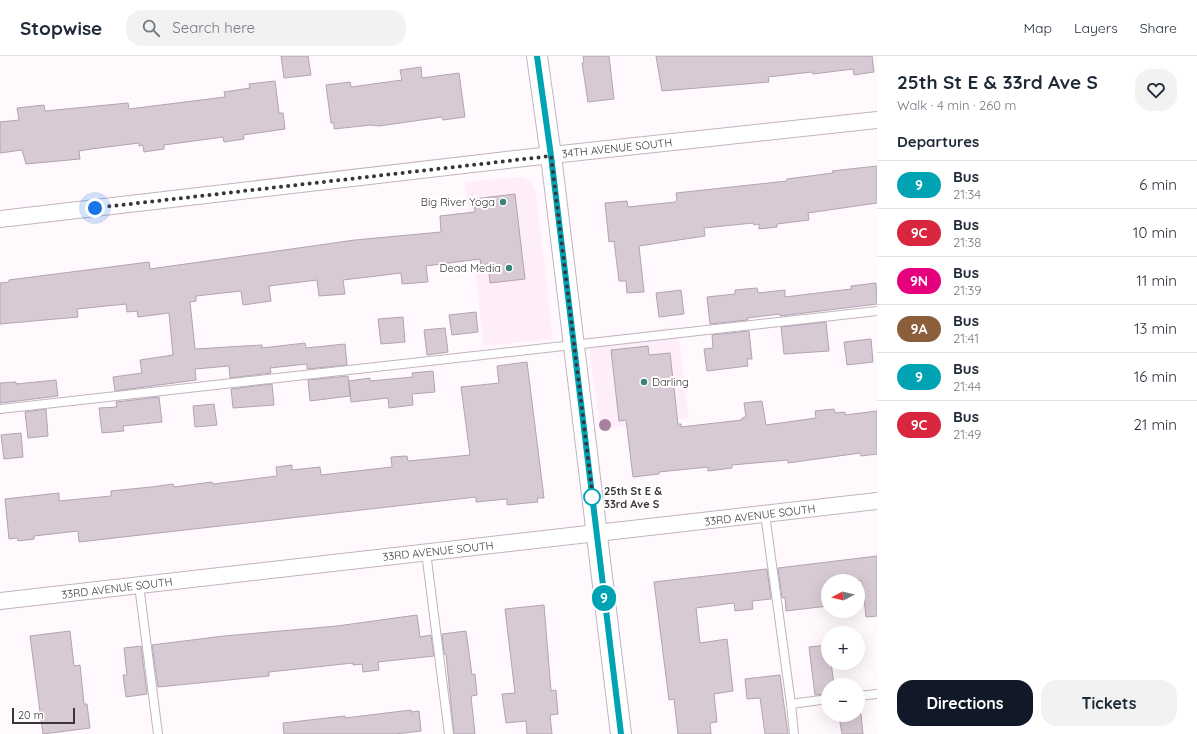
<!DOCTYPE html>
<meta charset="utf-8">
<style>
:root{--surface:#fff;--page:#f2f2f3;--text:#1f2937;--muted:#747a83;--line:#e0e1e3;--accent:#111827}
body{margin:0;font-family:Quicksand,sans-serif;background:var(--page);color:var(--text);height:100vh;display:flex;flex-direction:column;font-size:15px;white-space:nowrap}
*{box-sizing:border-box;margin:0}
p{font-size:13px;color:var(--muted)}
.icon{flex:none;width:22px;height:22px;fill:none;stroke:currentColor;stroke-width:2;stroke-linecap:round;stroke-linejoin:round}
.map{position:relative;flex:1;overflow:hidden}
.side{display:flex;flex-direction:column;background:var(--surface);width:320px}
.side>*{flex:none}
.badge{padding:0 8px;border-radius:13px;font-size:14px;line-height:26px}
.needle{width:26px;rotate:263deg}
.controls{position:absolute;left:821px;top:518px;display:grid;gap:8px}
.controls a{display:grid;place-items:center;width:44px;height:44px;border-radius:50%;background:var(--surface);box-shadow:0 4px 16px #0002;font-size:20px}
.scale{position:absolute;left:12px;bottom:10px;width:63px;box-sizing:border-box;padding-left:4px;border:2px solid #3b3539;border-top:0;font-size:11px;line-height:14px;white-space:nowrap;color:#3b3539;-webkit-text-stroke:3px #fff;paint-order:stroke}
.you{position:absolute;width:20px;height:20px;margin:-10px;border:3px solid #fff;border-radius:50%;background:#1a73e8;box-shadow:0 0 0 6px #1a73e833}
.map>.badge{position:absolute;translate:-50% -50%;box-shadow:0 0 0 2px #fff}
h2{padding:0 20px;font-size:15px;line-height:36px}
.round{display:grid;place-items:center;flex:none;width:42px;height:42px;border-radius:16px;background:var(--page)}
.summary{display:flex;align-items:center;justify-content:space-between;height:68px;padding:0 20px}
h1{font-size:19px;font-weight:700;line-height:30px}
.cta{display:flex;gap:8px;margin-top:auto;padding:8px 20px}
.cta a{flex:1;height:46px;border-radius:16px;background:var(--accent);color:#fff;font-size:16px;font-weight:700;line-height:46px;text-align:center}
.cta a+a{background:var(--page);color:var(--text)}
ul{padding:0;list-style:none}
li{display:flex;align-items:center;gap:12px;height:48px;padding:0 20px;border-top:1px solid var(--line)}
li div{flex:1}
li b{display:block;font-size:15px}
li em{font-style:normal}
li .badge{min-width:44px;font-weight:700;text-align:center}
header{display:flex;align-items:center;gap:24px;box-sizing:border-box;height:56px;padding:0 20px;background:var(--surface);border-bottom:1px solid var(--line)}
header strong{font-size:19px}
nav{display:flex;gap:22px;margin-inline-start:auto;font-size:14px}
.search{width:280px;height:36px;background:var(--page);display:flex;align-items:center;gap:10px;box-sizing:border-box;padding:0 14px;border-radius:16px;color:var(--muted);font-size:15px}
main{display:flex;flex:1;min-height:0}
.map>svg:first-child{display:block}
</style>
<header>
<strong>Stopwise</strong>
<div class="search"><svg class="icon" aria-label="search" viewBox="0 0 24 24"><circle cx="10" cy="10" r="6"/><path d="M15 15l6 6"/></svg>Search here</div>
<nav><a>Map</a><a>Layers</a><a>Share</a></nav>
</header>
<main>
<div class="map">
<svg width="877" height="678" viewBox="0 0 877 678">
<rect width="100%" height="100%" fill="#fff9fd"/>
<path fill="#ffedfa" d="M522,121L531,125L536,137L553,283L484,290L465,126Z
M677,271L689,362L600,373L588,282Z"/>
<path fill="#d8cad4" stroke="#b2a4ae" d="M281,0H308L311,19L284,22Z
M583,0H609L614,43L588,46L582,7L584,6Z
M656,0H872L874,16L854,19L853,13L813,18L812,16L768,21L769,26L662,35Z
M421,11L422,22L459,17L465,61L443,64L442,61L379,70L371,69L334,73V67H331L326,29L350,26L351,31L402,24L400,14Z
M275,25L279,57H283L285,73L243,79L244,83L224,86L223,81L164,89V93L144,96L143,89L139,90V87L91,93L79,95L80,103L26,108L22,94L0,97V66L19,64L17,52L44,49L45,55L128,47L129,53L225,41L224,36L250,32L249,28Z
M877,110V147L808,157L809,164L777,168V171L759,173V168L754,169L753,167L704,172L705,180L639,190L644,236L627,237L626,225H619L614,185L609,186L605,147L627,145L628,151L675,146L677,144L676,137L787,125V123L833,117L832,115Z
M515,138L525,223L490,227L488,208L481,209L480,203L426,210L428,226L402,228L401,217L343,224L345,238L319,240L317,224L269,230L271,245L243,249L241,235L196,240V245L190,246L195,293L262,289V292L305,287L306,292L345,288L347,309L307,313V308L270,312L271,317L230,322L229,310L195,313L196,324L115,335L113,321L142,317L140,304L173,299L169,257L138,261L137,255L127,256L126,248L77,253L78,261L0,268V227L9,226V224L149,206L150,213L355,184L441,176L440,160L475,156L474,143Z
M876,227L877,248L780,260V258L747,262L748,264L710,268L707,241L735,238V234L757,232L758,237L785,234V241L851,233V230Z
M681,234L684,258L659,261L656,237Z
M476,256L478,276L452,279L449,259Z
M403,261L405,286L381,288L378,263Z
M826,266L829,295L784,298L781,271Z
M445,272L448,296L427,299L424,274Z
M749,275L752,303H747L748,310L707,315L704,293L713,292L712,279Z
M871,283L873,306L847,309L844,286Z
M648,290L649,299L670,297L678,368H681V371L742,364V362L746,361L744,347L762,345L766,369L816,362L815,355L834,353L835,357L845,356V359L877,355V398L861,400L860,397L788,407V404L732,409V412L708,415V411L659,416V418L633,421L626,364L619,365L611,294Z
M527,306L544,442H537L538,446L507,449V443L476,446V441L79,486L78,475L34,480V483L18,485L17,482L9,483L5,443L59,437V445L111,440V435L151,431L173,428L174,431L212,426L213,428L277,420L276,411L292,409V414L320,411L321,419L392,411L391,401L407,400L408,405L470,399L461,331L499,327L497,310Z
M433,315L435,336L412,338L413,349L389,352L388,342L351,346L349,325L370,322V325L413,321L412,317Z
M348,320L350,340L310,345L308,324Z
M56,324L58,340L0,347V327L16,326V328Z
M272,328L274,349L233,352L231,333Z
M159,341L162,366L123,370L124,375L102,377L99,352L117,351L116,346Z
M214,348L217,369L195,371L193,350Z
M46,353L48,380L28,382L25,356Z
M21,377L23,401L4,403L1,379Z
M877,500V560L866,561L862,525H828V550L786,555L785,541L782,542L778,512Z
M767,513L771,543L752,545L753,553L735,555L734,547L696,552L700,587L727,583L733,635L714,638L717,666L710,667L711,678H678L674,643L669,644L654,526Z
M544,549L551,635L556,634L558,658L550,659L552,678H527L526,665L506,667L502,638L515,637L505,553Z
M417,559L420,581L431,579L434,600L378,606L379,614L363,616L362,608L353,609V607L269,616V620L158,631L152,589L224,580L337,570Z
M70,575L74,610L80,609L84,648H87L90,672L43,678L30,580Z
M466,575L472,619L475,618L477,639L471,640L475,678H454L446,598H444L442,578Z
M828,589V607H831L834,629H828V638L815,639L809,591Z
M141,590L147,638L126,641L123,619H127L124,592Z
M780,619L788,678H765L760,642L747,643L745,623Z
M411,654V656L419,655L421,675L395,678H284L283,667L345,660V662Z
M861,658L863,678H842L839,661Z"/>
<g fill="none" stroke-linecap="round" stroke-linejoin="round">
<defs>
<path id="service" d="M0,353L877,255
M765,458L791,648
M426,496L449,678
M139,529L158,678
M858,640L877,638
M794,678L791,648L828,643"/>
<path id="minor" d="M0,163L524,102L877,64
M0,545L877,445"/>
<path id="tertiary" d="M537,0L551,100L621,678"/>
</defs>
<use href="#service" stroke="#c1b4bd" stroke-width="10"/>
<use href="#minor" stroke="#c1b4bd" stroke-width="18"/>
<use href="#tertiary" stroke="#c1b4bd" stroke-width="22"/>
<use href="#service" stroke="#fff" stroke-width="8"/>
<use href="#minor" stroke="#fff" stroke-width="16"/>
<use href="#tertiary" stroke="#fff" stroke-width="20"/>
</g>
<circle fill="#a780a0" cx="605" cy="369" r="6"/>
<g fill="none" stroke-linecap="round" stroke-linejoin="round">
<defs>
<path id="line" d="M537,0L551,100L621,678"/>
</defs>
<use href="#line" stroke="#fff" stroke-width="9"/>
<use href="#line" stroke="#00a3b4" stroke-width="6"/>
<path stroke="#3b3539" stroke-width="4" stroke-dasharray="0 7.2" d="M95,152L551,100L593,443L592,441"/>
</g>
<g fill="#3d837c" stroke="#fff" stroke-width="1.5">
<circle cx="503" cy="146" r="4"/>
<circle cx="509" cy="212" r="4"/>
<circle cx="644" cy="326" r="4"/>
</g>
<circle fill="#fff" stroke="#00a3b4" stroke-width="2" cx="592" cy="441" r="8"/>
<g text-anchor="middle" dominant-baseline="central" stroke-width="4" stroke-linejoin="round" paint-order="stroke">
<g font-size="11" fill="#3b3539" stroke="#fff">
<text transform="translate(617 92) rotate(-6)">34TH AVENUE SOUTH</text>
<text transform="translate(760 459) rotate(-7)">33RD AVENUE SOUTH</text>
<text transform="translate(438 495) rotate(-6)">33RD AVENUE SOUTH</text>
<text transform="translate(117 532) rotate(-7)">33RD AVENUE SOUTH</text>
</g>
<g font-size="11" fill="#3b3539" stroke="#fff" text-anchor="end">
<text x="495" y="146">Big River Yoga</text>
<text x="501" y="212">Dead Media</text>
<text x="652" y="326" text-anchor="start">Darling</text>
</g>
<g font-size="11" font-weight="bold" fill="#3b3539" stroke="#fff" text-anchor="start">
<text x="604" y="435">25th St E &amp;<tspan x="604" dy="13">33rd Ave S</tspan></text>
</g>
</g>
</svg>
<div class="controls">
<a><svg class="needle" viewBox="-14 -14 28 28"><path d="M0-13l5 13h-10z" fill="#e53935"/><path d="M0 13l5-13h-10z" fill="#747a83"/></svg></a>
<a>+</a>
<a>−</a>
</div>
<div class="scale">20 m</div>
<div class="you" style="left:95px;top:152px"></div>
<b class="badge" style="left:604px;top:542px;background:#00a3b4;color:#fff">9</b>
</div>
<section class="side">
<div class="summary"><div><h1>25th St E &amp; 33rd Ave S</h1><p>Walk · 4 min · 260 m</p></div><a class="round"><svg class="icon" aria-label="heart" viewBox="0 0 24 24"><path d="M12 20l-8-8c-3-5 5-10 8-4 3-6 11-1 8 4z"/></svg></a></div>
<h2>Departures</h2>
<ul>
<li><span class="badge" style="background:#00a3b4;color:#fff">9</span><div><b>Bus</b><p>21:34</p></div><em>6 min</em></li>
<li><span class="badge" style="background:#d7263d;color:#fff">9C</span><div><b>Bus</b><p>21:38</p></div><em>10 min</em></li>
<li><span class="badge" style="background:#e6007e;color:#fff">9N</span><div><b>Bus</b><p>21:39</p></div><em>11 min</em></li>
<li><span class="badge" style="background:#8b5e3c;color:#fff">9A</span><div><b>Bus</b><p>21:41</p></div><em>13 min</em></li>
<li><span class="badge" style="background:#00a3b4;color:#fff">9</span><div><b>Bus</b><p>21:44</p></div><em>16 min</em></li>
<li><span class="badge" style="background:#d7263d;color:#fff">9C</span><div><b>Bus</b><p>21:49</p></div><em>21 min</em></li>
</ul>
<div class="cta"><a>Directions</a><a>Tickets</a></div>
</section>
</main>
